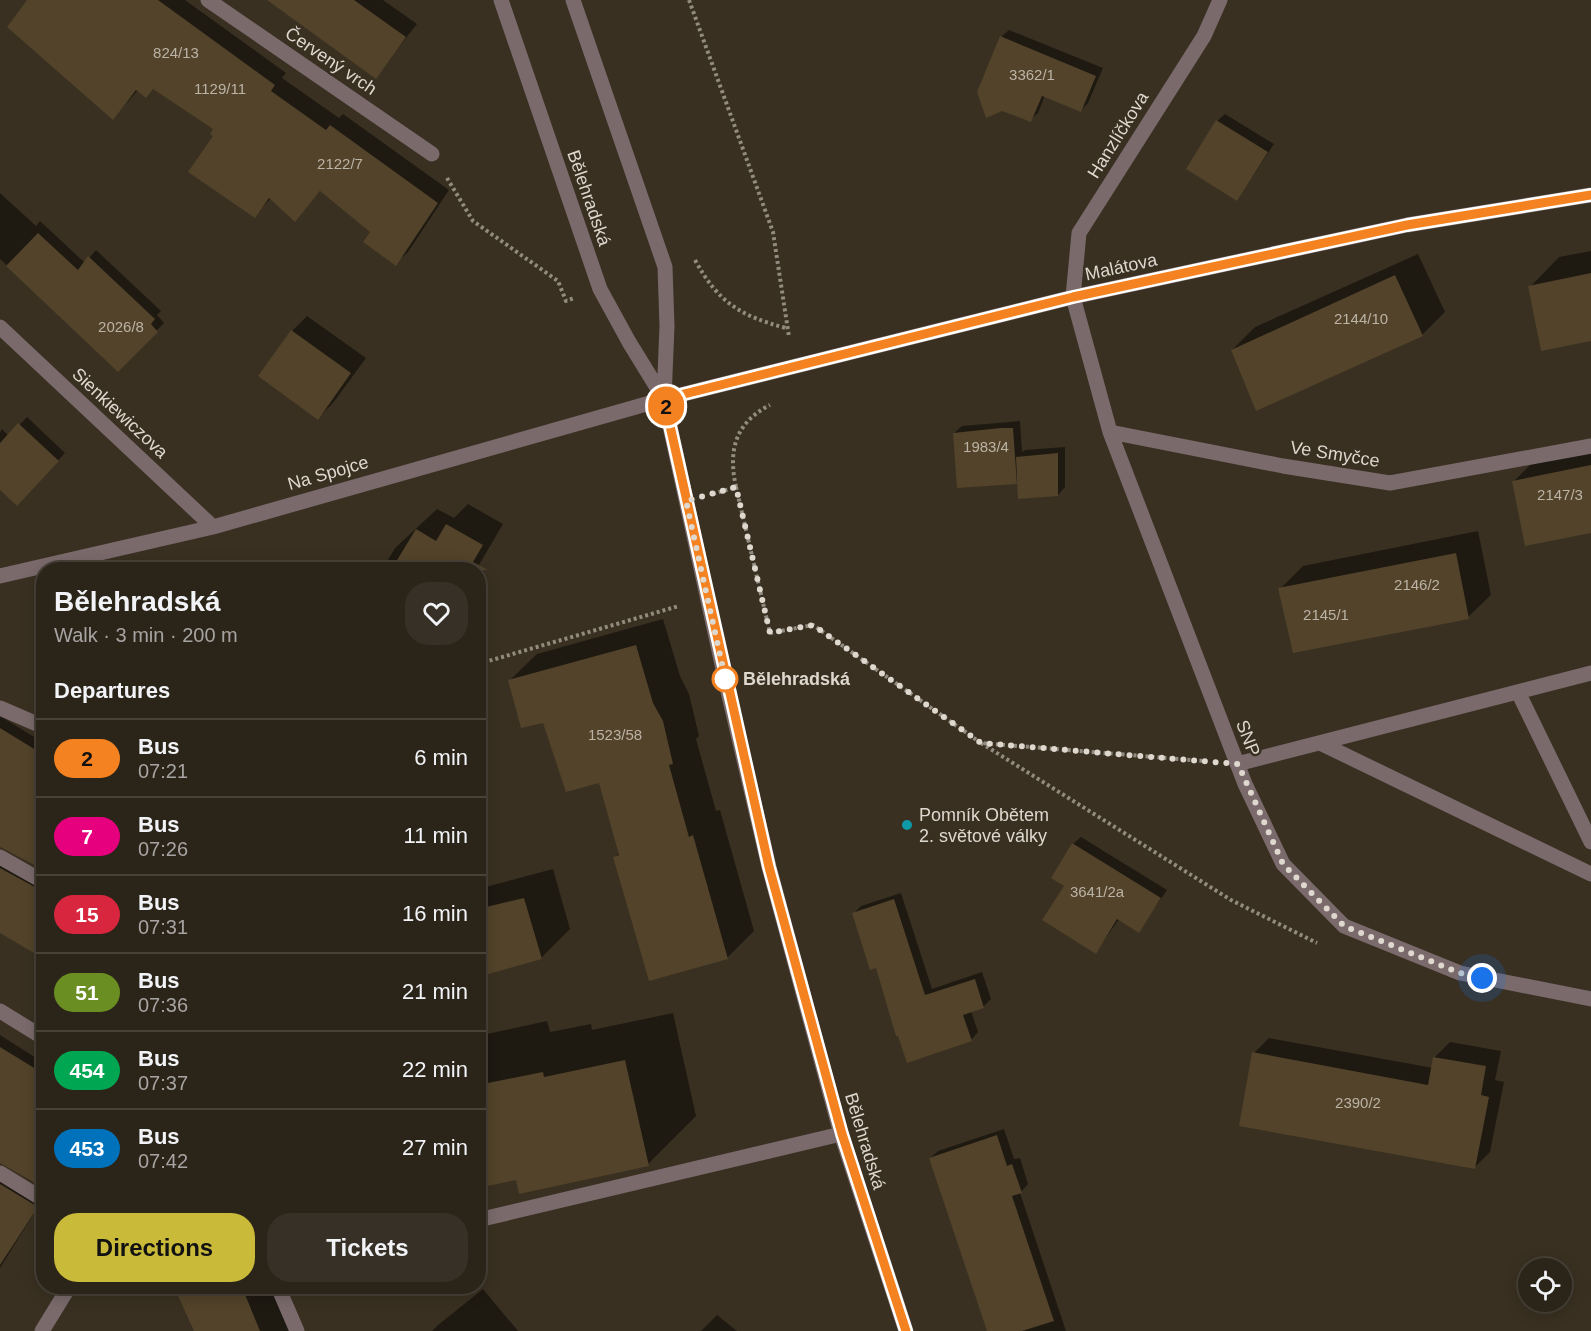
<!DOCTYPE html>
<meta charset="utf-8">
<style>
:root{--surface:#2b2419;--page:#373026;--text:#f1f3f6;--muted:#a6a4a2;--line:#474138;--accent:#c9ba3a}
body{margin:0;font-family:Arial,sans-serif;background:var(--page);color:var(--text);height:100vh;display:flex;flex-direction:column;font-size:22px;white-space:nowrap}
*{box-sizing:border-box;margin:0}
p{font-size:20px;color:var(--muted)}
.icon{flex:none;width:33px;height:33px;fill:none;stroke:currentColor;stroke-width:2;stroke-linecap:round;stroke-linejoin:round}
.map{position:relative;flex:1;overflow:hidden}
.details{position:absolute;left:36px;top:562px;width:450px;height:732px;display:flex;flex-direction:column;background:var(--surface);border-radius:24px;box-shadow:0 3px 15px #0003,0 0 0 2px var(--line)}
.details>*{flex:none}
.badge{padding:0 12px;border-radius:20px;font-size:21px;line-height:39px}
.buttons{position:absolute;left:1518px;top:1258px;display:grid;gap:12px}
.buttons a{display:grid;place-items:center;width:54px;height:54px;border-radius:50%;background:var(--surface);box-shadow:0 3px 15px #0003,0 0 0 2px var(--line);font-size:30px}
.you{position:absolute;width:30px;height:30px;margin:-15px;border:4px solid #fff;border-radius:50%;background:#1a73e8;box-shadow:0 0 0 9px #1a73e833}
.map>.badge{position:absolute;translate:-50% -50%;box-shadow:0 0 0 3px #fff}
h2{padding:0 18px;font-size:22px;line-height:54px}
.round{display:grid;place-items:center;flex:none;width:63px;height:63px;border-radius:24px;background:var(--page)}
.overview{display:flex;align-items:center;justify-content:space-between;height:102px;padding:0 18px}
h1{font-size:28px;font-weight:700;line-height:45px}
.button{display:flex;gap:12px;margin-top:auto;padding:12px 18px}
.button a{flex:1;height:69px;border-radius:24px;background:var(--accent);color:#111;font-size:24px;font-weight:700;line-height:69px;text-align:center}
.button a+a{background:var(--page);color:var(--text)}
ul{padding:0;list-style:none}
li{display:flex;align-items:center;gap:18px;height:78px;padding:0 18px;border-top:2px solid var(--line)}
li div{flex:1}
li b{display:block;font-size:22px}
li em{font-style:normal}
li .badge{min-width:66px;font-weight:700;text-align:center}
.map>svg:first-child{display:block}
</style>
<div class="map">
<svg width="1591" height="1331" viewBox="0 0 1591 1331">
<rect width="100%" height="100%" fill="#393021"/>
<path fill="#0007" d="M29,0H185L286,73L282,78L339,118L343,114L449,190L408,252L395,264L372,232L321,190L295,220L271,198L254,216L215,136V128L154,88L146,96L138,90L113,118Z
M270,0H383L417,24L375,77Z
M1009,30L1103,68L1088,103L1081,110L1045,95L1038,113L1030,120L1001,37Z
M1225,114L1274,144L1237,200L1217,121Z
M0,193L36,226L40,221L85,263L96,250L161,311L157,315L164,323L118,370L0,259Z
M1591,251V339L1530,287L1559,257Z
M1418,254L1445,312L1422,335L1232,350L1255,327Z
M307,316L366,358L333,403L318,418L292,331Z
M27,417L65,453L25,496L0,488V432L2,429L9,436Z
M1020,421L1022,452L1025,450L1065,447V487L1058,495L1019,480L1017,483L954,433L962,426Z
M1591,448V532L1513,482L1536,459Z
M468,504L503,524L476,570H382L395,548L437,509L454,518Z
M1478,531L1491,595L1468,617L1280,589L1303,566Z
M663,619L680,676L689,694L699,736L696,739L716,811L720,810L754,931L727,958L615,857L620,852L601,781L510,680L537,654Z
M0,716L44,743V869L0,847Z
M1081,837L1167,890L1139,931L1119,919L1096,952L1066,885L1073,844Z
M0,855L44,882V958L0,931Z
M553,869L570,929L541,958L478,975V889Z
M901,893L932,989L982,972L991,999L983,1007L971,1011L978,1032L971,1040L877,966L854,913L861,906Z
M673,1013L696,1116L648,1164L517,1178L478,1187V1036L547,1021L550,1032L591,1024L592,1030Z
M0,1035L44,1063V1187L0,1162Z
M1269,1038L1433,1068L1435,1057L1450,1042L1501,1051L1495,1080L1504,1082L1490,1152L1474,1168L1254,1053Z
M1004,1129L1014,1159L1020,1158L1028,1184L1020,1193L1066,1331H989L930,1158L938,1151Z
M0,1171L43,1199L0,1268Z
M176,1287H283L302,1331H196Z
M483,1289L518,1331H432L438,1325Z
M717,1315L737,1331H701Z"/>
<path fill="#52432a" d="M27,0H158L275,85L271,91L326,130L330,125L438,203L396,266L363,242L370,232L320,191L295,222L269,198L255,218L188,172L213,136L210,134L213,129L153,89L146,98L136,90L113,120L7,27Z
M267,0H354L406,37L376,79Z
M1000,36L1096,76L1081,112L1042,96L1031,122L1002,111L986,118L977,92Z
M1216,120L1268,152L1237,201L1186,169Z
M38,233L78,270L88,256L155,319L151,324L158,332L118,372L6,266Z
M1591,273V341L1541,351L1528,286Z
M1395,275L1423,336L1256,411L1231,350Z
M291,330L351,373L318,420L258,376Z
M18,423L59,461L17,506L0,490V443Z
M1001,428H1013L1017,484L957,488L953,433Z
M1058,453V496L1018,499L1016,457Z
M1591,465V533L1525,546L1512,481Z
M446,524L483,545L473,562L488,570H391L416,529L436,541Z
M1456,553L1469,619L1293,653L1278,588Z
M636,645L653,703L663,721L673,764L669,765L689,837L693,835L728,959L649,981L613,857L619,855L599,783L566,792L543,723L521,728L508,680Z
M0,728L44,755V870L0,847Z
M1072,843L1161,898L1139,933L1117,919L1096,954L1042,920L1064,886L1051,878Z
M0,868L44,892V959L0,933Z
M524,898L542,959L478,977V909Z
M894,899L925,995L975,979L984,1008L963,1015L972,1041L907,1063L898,1036H896L876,968L870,970L852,913Z
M0,1047L44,1074V1188L0,1163Z
M1252,1052L1428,1085L1433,1057L1486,1066L1481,1095L1489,1097L1475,1169L1239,1126Z
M625,1060L649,1166L519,1194L516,1180L478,1188V1085L543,1072L544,1077Z
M997,1135L1007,1166L1012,1164L1022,1193L1012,1196L1054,1321L1022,1331H987L929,1158Z
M0,1184L38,1207L0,1265Z
M174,1287H242L260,1331H194Z"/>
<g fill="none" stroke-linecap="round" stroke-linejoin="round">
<path stroke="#928b7f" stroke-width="4" stroke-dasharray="3 3" stroke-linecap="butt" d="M689,0L773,232L789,337
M447,178L473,221L558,281L566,301L574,298
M695,260C718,302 740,316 786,328
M736,487C728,450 735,423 770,405
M713,494L736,487L770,633L813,625L981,743L1204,761
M478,664L679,606
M981,743L1231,900L1317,943"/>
<path stroke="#7a6a6c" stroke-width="15" d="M208,0L432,154
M501,0L600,289L629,342L664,399
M573,0L665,267L667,326L664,399L726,683L769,867L841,1134L906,1331
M1220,0L1204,36L1079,233L1073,297L1110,432L1245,784L1283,864L1344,926L1460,973L1591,999
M0,327L213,527
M1110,432L1283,466L1390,483L1591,446
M0,576L213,527L664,399L1073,297L1407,225L1591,195
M1518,692L1591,842
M0,708L44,727
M1320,743L1591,874
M1237,764L1591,673
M0,857L44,882
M0,1011L44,1038
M0,1173L44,1200
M478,1220L841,1134
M278,1287L297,1331
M42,1331L69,1287"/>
</g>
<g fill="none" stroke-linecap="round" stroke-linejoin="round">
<defs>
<path id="line" d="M906,1331L842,1134L769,867L664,399L1073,297L1407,225L1591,195"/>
</defs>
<use href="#line" stroke="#fff" stroke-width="14"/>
<use href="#line" stroke="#f58220" stroke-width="9"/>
<path stroke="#ded8cf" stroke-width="6" stroke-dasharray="0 10.8" d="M725,679L726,682L686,501L736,487L770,633L813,625L981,743L1238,764L1283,864L1344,926L1460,973L1482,978"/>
</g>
<circle fill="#fff" stroke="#f58220" stroke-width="3" cx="725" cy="679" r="12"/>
<circle fill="#0f9aa8" stroke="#393021" stroke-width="2" cx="907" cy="825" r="6"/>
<g text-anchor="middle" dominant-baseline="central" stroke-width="5" stroke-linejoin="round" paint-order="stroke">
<g font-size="15" fill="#bbb3a6">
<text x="176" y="52">824/13</text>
<text x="1032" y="74">3362/1</text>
<text x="220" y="88">1129/11</text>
<text x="340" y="163">2122/7</text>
<text x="1361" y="318">2144/10</text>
<text x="121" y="326">2026/8</text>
<text x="986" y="446">1983/4</text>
<text x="1560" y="494">2147/3</text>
<text x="1417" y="584">2146/2</text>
<text x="1326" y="614">2145/1</text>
<text x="615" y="734">1523/58</text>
<text x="1097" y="891">3641/2a</text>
<text x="1358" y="1102">2390/2</text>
</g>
<g font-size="18" fill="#ded8cf" stroke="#393021">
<text transform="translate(331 61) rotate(34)">Červený vrch</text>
<text transform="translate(1118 135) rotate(-58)">Hanzlíčkova</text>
<text transform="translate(589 198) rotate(71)">Bělehradská</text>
<text transform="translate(1121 267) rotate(-12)">Malátova</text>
<text transform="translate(120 413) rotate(43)">Sienkiewiczova</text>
<text transform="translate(1335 454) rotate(9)">Ve Smyčce</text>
<text transform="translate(328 473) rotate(-16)">Na Spojce</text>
<text transform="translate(1248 738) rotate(69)">SNP</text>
<text transform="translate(865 1141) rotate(73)">Bělehradská</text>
</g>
<g font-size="18" font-weight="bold" fill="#ded8cf" stroke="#393021" text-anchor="start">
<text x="743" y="679">Bělehradská</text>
</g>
<g font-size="18" fill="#ded8cf" stroke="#393021" text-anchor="start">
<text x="919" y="815">Pomník Obětem<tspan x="919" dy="21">2. světové války</tspan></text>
</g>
</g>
</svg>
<div class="buttons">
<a><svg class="icon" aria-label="locate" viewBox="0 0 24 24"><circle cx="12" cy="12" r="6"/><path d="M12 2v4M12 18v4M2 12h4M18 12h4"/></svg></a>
</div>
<div class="you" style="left:1482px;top:978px"></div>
<b class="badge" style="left:666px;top:406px;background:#f58220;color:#111">2</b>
<section class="details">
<div class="overview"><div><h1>Bělehradská</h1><p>Walk · 3 min · 200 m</p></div><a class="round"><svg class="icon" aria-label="heart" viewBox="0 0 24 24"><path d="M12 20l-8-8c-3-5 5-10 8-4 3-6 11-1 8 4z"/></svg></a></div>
<h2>Departures</h2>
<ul>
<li><span class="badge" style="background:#f58220;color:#111">2</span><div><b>Bus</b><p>07:21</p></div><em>6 min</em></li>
<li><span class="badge" style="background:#e6007e;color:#fff">7</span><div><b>Bus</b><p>07:26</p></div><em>11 min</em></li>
<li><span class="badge" style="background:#d7263d;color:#fff">15</span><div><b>Bus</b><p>07:31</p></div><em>16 min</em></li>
<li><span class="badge" style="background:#6b8e23;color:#fff">51</span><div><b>Bus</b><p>07:36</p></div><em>21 min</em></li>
<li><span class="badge" style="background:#00a651;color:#fff">454</span><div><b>Bus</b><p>07:37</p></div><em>22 min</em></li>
<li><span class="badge" style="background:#0072bc;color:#fff">453</span><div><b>Bus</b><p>07:42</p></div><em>27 min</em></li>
</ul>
<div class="button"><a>Directions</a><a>Tickets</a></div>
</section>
</div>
